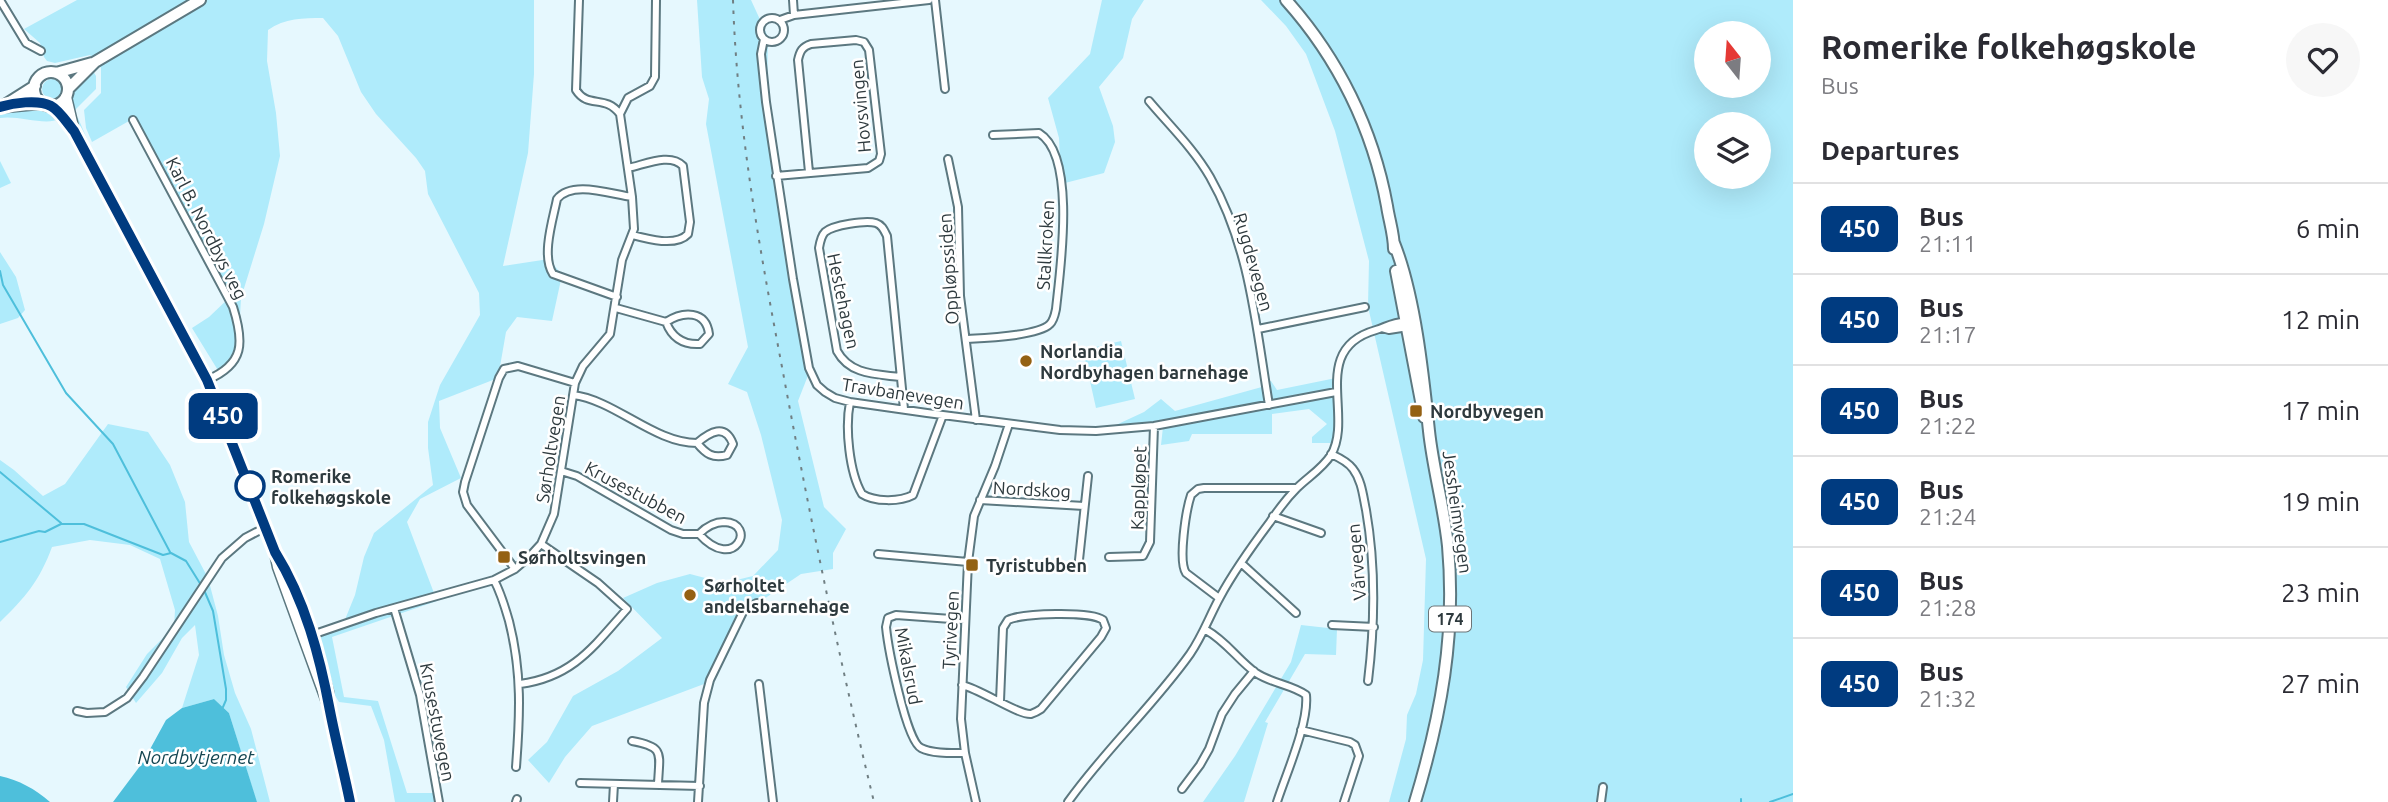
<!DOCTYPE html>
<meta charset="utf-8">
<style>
:root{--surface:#fff;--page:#f7f7f7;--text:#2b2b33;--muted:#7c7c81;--line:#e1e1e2}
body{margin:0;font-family:Ubuntu,sans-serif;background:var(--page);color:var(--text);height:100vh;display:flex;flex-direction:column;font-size:26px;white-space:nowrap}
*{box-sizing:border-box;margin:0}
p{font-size:23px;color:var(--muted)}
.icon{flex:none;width:38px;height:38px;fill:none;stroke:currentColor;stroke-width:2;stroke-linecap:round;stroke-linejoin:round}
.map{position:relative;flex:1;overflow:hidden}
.details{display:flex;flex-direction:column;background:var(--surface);width:595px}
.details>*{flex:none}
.badge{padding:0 14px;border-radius:10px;font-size:24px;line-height:46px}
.needle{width:46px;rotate:343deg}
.tools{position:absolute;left:1694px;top:21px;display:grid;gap:14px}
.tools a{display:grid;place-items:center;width:77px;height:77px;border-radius:50%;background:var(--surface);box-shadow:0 7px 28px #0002;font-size:35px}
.map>.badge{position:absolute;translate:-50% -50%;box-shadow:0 0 0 4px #fff}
h2{padding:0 28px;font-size:26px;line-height:63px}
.round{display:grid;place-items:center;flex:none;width:74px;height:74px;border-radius:37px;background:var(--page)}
.summary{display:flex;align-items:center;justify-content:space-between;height:119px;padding:0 28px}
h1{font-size:33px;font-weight:700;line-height:52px}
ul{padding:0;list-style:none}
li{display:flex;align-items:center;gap:21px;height:91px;padding:0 28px;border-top:2px solid var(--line)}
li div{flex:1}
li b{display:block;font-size:26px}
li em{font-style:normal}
li .badge{min-width:77px;font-weight:700;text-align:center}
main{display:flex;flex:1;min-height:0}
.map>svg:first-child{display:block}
</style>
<main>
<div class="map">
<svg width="1793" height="802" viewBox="0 0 1793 802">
<rect width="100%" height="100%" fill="#e6f8fe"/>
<path fill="#afebfb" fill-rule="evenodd" d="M77,0H534V74L528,153L503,266L549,259L562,275L552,321L517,317L506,332L498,378L439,401L440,428L461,478L420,499L407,522L437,601L332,637L344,697L378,701L407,793H434L438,802H395L384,740L371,706L339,702L323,676L315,637L344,622L355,595L364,557L374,533L433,485L428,448V422L440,385L480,315L479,293L428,194L425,171L416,158L376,114L361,92L338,36L323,18C303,18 285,18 268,30L267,61L276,113L280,156L264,224L241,298L239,334L234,362L219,372L192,328L209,317L230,297L167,174L136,117L92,142L86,128L84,110L101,93V68L90,55L55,63L47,61L44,57L40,43L24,29Z
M697,0H751L768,37L767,94L785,225L786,255L799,336L809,373L798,401L824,507L846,529L833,553V569L801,574L758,603L741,621L726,658L704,684L592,726L565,757L549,783L528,760L547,742L573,696L618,671L662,638L623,598L657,583L690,574L724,583L753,576L778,550L782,520L761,435L747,392L728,384L748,347L706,124L709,99L702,77Z
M1102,0H1144L1132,19L1123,58L1099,87L1113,126L1115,142L1104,173L1061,184L1059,138L1048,98L1090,54Z
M1261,0H1793V802H1389L1406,739L1407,715L1416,694L1423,660L1426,559L1369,311L1365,306L1368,305L1369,261L1335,131L1306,54L1286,26ZM1706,33H1759V86H1706ZM1706,124H1759V177H1706Z
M92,69L96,76V89L73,112C71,88 76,86 92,69Z
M42 89a10 10 0 1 1 20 0a10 10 0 1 1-20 0Z
M35,107L51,112L60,119C44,126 19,115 0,118V113L11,109Z
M75,117L78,118L91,148L211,371L205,368L84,141Z
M0,161L11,183L0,188Z
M0,252L16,277L25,310L18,318L0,324Z
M1121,341L1135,399L1096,408L1083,350Z
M1336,378L1340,427L1331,443H1312V437L1327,424L1309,409L1272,414V434H1192L1189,441L1161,445L1163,427L1103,431L1144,412L1161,399L1175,411L1269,385L1268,381H1271L1277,390Z
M108,424L148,432L170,465L185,502L189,542L208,578L218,616L224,655L235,693L251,729L270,802H257L256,800L229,713L214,699L182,708L199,655L195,625L182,638L162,673L136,703L126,687L147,654L174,627L175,610L160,559L130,545L90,540L52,547C40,580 25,598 0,622V460L14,470L43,496L65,484Z
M1301,625L1337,629L1336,655L1305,654L1265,722L1268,723L1244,802H1203L1235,756L1291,662Z"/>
<path fill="#4ebfdb" d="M214,699L229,713L257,802H113L143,762L166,720L182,708Z
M0,776C19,780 35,789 50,802H0Z"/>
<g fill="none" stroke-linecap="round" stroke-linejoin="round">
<path stroke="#4ebfdb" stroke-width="2" d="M0,271L3,285L66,393L113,444L170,552
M0,472L61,523
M0,542L39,531L45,532L61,524H84L163,555L171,553L186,561L201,585
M204,590L213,611L226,689V700L223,707
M1741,802V799
M1770,802L1793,794"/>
<defs>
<path id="minor" d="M0,0L26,43L41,51
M579,0L576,90C588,109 605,94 620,114
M793,0L794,15
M935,0L945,89
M760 30a12 12 0 1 1 24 0a12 12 0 1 1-24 0Z
M780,20L794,15L929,0
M764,39L761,54L766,102L793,279L809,368L817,385L825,392L835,398L850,402L927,413L1060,430L1096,431L1154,426L1336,392
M1149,101C1170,126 1194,149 1210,177C1250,247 1256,327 1269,405
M133,120L233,307C244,342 245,364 207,380
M948,159L958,207L960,296L976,420
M628,168C644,165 670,152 683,166L690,222L688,234C676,247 647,239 632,235
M776,176L868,168L879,161L881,154L869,50L864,42L856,40L811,44C802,47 800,51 798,60L809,172
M617,297L553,274C541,256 553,219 557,199C572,180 610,194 632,197
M616,308L666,322C672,338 683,345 700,344L709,334C706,310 683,311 666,322
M1382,328L1389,330L1408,327
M1258,329L1365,307
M967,339C985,338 1038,336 1050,324C1054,320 1055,314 1056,309C1060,271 1077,156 1039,133L993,135
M900,377C876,374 850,375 837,351L819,248C820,242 821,236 825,232C833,225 866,220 876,223C882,225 884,230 887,236L904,409
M573,395C615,400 654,443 697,443C706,454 713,459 727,455L733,444C725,423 710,432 697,443
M850,402C845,427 849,472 862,494C874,502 900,502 913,495L943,415
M1331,454C1340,458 1348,462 1353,469C1362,481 1363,496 1366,510C1376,567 1375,623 1368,681
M561,471L577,476L671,530L683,534H699C735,574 758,523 724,522C714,522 706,527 699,534
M980,500L1084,506
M1273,516L1321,533
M878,554L968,562
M1109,557L1143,556L1150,542L1154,426
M1079,560L1088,476
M1241,563L1296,613
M515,569L467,505L463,492L465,482L499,378L504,369L518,366L575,383
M494,580C501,593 505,607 509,621C522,672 520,715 516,767
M1219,598L1186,573C1178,561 1186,510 1191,495L1198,489L1204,488H1297
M394,608L420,695L439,802
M965,620L896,615L888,618L886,627C888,647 906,741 921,748C933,754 952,753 965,753
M1332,625L1374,627
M1206,630C1226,641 1238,660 1256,673C1273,684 1293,685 1306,695C1309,723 1286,774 1277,802
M309,636L376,613L494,580L515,569L530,556L541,544L554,514L575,383L583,366L610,334L622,260L634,229L632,197L620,114L628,98L650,86L655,77L656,0
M520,684C573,677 594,646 627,609L598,583L541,544
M759,684L773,802
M962,685C980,689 1018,715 1031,714C1034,713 1038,711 1041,709L1101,637L1106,628L1103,620C1091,611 1022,613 1008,620L1003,628L1000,701
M77,711L87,713L105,712L127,698L143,677L222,558L245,538L266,527
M1301,730L1350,742L1355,745L1359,756L1344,802
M632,741C666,747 659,754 658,785
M580,783L700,786
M1182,789L1200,765L1209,749L1222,714L1235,694L1254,671
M516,802L517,799
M613,802L614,784
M698,802L704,703L710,680L744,610L757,603
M976,802L965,753L961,719L968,562L974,516L995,466L1009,424
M1068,802C1105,750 1153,706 1190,654C1203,635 1209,617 1220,597C1234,571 1252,546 1270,522C1278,510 1287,498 1297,488C1308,477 1322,469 1331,455C1354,416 1309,349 1376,330C1386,327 1394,321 1406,322
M1601,802L1603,787"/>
<path id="secondary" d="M66,97L73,127
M51,106L74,131L207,380L275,552L278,567L330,710
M289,577L312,636L328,692
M329,707L350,802"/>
<path id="primary" d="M1286,0C1338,58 1373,129 1387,206C1389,220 1394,234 1394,249
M34 89a17 17 0 1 1 34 0a17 17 0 1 1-34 0Z
M56,73L92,63
M68,89L95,62L200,0
M5,105L35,86
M0,107L42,103
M1394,243C1415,296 1423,374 1429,431C1433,469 1444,507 1448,546C1456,636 1441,716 1415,802
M1396,271L1424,417"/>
</defs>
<use href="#minor" stroke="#5c7880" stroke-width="10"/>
<use href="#secondary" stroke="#5c7880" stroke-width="13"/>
<use href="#primary" stroke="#5c7880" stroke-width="14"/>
<use href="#minor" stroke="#fff" stroke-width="6"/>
<use href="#secondary" stroke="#fff" stroke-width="10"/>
<use href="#primary" stroke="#fff" stroke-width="10"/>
<path stroke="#707f83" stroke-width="2" stroke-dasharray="3.5 7" stroke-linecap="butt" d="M733,0C737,124 759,246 782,367C809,513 839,658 874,802"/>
</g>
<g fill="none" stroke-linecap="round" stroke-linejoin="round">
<defs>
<path id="line" d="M0,107C13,103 38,99 51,106C59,110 68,124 74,131L207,380L275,552C305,600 320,657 330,711C336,742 344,772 350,802"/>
</defs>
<use href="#line" stroke="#fff" stroke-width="16"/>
<use href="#line" stroke="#003b80" stroke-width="10"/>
</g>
<g fill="#946113" stroke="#fff" stroke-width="2.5">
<circle cx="1026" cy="361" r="7"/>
<rect x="1409" y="404" width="14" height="14" rx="3.5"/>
<rect x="497" y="550" width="14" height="14" rx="3.5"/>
<rect x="965" y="558" width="14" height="14" rx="3.5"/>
<circle cx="690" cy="595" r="7"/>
</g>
<circle fill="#fff" stroke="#003b80" stroke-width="3.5" cx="250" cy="486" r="14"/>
<g text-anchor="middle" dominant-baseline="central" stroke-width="5" stroke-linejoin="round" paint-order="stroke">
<rect fill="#fff" stroke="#6d7578" stroke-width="2" x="1429" y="606.5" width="42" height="25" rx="5"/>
<g font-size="16" font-weight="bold" fill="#2e3a3e">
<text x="1450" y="619">174</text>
</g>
<g font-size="18" fill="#2e3a3e" stroke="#fff">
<text transform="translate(860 106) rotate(-95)">Hovsvingen</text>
<text transform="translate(207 228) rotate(63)">Karl B. Nordbys veg</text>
<text transform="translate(1045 245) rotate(-87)">Stallkroken</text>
<text transform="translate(1254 262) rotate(74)">Rugdevegen</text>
<text transform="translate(948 269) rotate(-94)">Oppløpssiden</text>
<text transform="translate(844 301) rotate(78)">Hestehagen</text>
<text transform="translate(903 393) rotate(9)">Travbanevegen</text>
<text transform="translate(550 449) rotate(-81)">Sørholtvegen</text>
<text transform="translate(1138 488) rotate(-88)">Kappløpet</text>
<text transform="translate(1032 489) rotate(3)">Nordskog</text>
<text transform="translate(636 492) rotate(28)">Krusestubben</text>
<text transform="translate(1458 512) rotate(82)">Jessheimvegen</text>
<text transform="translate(1356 562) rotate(-95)">Vårvegen</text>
<text transform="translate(950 630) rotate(-87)">Tyrivegen</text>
<text transform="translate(909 666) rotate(79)">Mikalsrud</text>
<text transform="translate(438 722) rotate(79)">Krusestuvegen</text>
</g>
<g font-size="18" font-weight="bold" fill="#2e3a3e" stroke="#fff" text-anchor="start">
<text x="1040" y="351">Norlandia<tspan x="1040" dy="21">Nordbyhagen barnehage</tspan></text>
<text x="1430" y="411">Nordbyvegen</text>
<text x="518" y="557">Sørholtsvingen</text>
<text x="986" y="565">Tyristubben</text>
<text x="704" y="585">Sørholtet<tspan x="704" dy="21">andelsbarnehage</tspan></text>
</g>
<g font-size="18" font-weight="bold" fill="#2e3a3e" stroke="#fff" text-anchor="start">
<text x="271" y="476">Romerike<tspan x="271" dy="21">folkehøgskole</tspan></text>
</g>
<g font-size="19" font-style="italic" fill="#144652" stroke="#fff">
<text x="196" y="757">Nordbytjernet</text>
</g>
</g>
</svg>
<div class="tools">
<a><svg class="needle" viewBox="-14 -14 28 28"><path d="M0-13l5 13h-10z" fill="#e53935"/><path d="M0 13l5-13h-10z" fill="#7c7c81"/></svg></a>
<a><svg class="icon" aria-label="layers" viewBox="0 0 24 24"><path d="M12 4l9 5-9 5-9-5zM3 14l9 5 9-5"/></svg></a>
</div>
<b class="badge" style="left:223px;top:416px;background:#003b80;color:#fff">450</b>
</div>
<section class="details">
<div class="summary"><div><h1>Romerike folkehøgskole</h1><p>Bus</p></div><a class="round"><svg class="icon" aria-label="heart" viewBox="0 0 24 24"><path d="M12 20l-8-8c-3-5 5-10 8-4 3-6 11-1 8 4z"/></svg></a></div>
<h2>Departures</h2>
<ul>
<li><span class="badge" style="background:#003b80;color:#fff">450</span><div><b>Bus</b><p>21:11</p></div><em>6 min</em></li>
<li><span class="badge" style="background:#003b80;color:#fff">450</span><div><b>Bus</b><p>21:17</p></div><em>12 min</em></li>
<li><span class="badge" style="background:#003b80;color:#fff">450</span><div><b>Bus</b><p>21:22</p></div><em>17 min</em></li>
<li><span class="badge" style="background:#003b80;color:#fff">450</span><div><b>Bus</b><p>21:24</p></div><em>19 min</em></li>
<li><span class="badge" style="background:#003b80;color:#fff">450</span><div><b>Bus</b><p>21:28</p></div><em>23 min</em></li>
<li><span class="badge" style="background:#003b80;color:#fff">450</span><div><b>Bus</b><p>21:32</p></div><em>27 min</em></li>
</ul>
</section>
</main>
